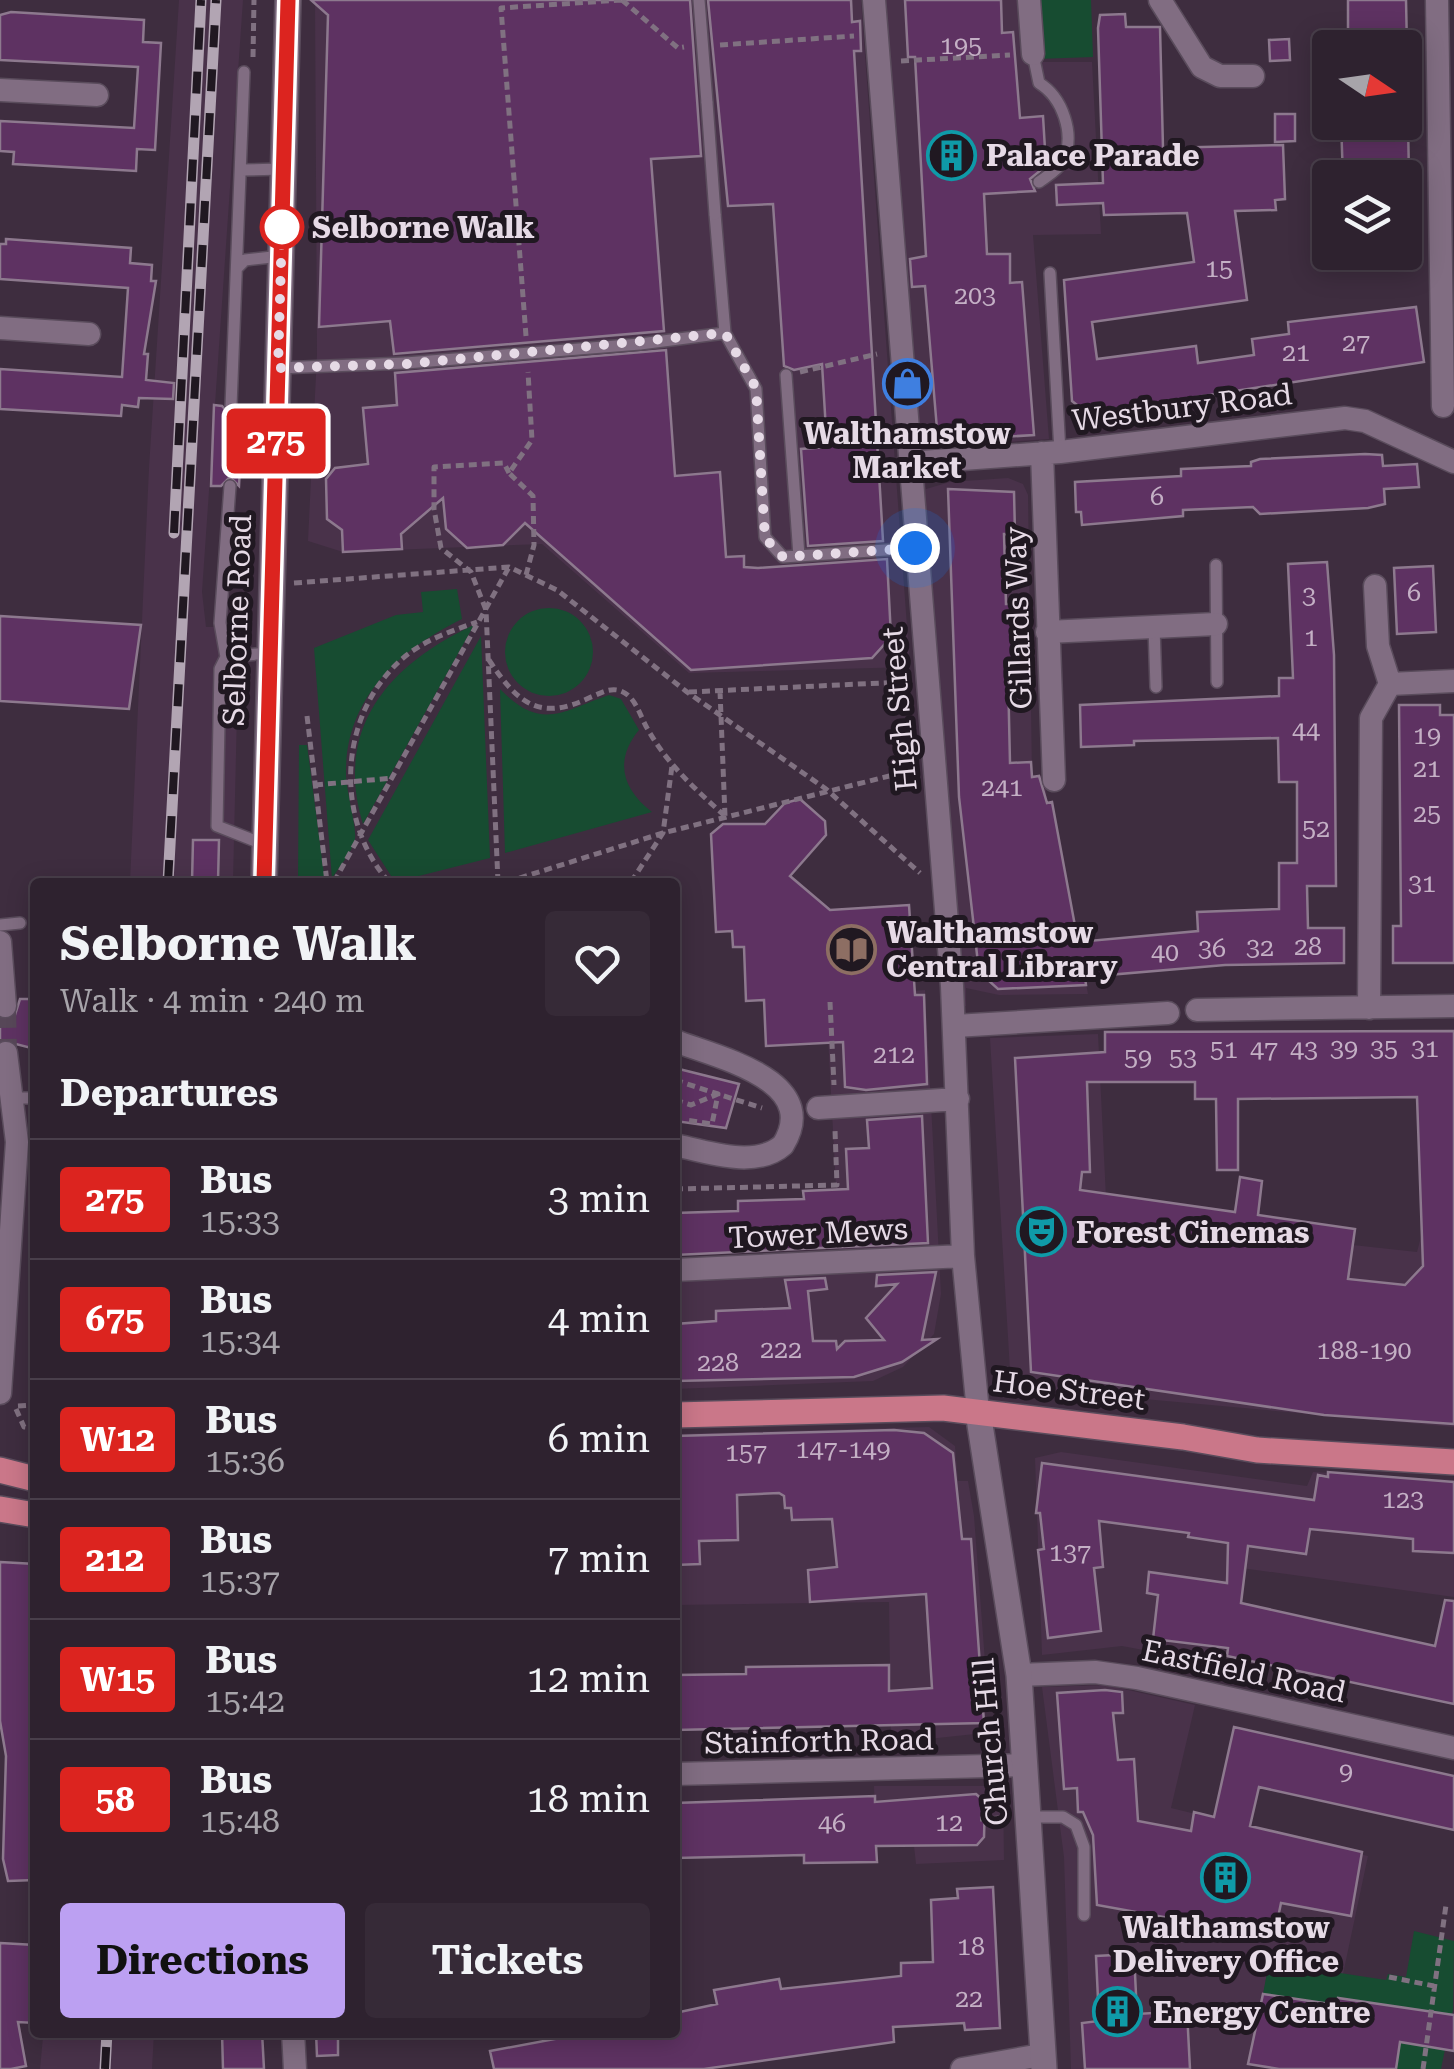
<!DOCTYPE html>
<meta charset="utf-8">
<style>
:root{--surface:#2e222f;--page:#362a37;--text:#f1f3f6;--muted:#a7a4aa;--line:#493f4b;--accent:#bca0f2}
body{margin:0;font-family:"Roboto Serif",serif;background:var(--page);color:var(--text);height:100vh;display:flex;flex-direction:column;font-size:38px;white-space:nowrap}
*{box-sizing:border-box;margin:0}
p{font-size:32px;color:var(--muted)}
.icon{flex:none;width:55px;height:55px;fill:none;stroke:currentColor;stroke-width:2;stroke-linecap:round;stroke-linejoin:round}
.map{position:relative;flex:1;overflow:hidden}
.drawer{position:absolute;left:30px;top:878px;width:650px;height:1160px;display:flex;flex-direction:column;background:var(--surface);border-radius:10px;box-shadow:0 5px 25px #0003,0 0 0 2px var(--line)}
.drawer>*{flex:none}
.badge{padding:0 20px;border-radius:8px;font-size:35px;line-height:65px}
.needle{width:65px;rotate:103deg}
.tools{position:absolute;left:1312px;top:30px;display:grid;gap:20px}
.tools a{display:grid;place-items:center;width:110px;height:110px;border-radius:10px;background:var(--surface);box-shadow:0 5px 25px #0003,0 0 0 2px var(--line);font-size:50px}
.you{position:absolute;width:50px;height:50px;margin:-25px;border:8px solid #fff;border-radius:50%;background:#1a73e8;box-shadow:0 0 0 15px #1a73e833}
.map>.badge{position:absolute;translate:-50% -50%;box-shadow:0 0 0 5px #fff}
h2{padding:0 30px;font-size:38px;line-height:90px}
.round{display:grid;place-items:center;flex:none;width:105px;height:105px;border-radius:10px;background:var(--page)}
.overview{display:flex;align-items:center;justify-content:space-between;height:170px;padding:0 30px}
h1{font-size:48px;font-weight:700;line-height:75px}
.action{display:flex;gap:20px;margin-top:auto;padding:20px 30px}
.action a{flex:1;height:115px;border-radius:10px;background:var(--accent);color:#111;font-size:40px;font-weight:700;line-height:115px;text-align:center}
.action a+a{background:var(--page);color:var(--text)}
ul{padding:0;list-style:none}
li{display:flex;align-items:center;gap:30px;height:120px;padding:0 30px;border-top:2px solid var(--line)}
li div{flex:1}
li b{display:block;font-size:38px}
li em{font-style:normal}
li .badge{min-width:110px;font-weight:700;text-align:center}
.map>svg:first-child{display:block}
</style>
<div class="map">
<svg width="1454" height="2069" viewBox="0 0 1454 2069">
<rect width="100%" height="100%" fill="#3e2d3f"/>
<path fill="#49324a" d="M179,0H243L202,592L206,627H239L233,882H130L149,468Z
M315,0H861L910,667L689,673L542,544L343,552L308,541L317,354Z
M866,0H1029L1034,62H1092L1101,234L1033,235L1049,439L923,448L926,489L950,482L1008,478L1023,484L1028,495L1032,776H1045L1047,802H1052L1088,994L999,995L966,988V1006L948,1007Z
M925,990L941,1294L934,1334L903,1367L873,1381L675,1389V1264L840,1263L826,998Z
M1098,1034L1107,1218L1417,1252L1422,1233L1418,1124L1454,1122V1427L1011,1387L990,1038Z
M929,1427L955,1446L958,1481H968L974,1516L987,1688L984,1733L891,1743L889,1602L675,1605V1434Z
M1061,1452L1307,1486L1313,1472L1454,1480V1597L1227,1566L1224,1665L1122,1646L1042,1655L1035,1458Z
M1106,1685L1195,1705L1171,1808L1368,1856L1343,1974L1269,1962L1250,2069H1071L1064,1857L1042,1687Z
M874,1786H1003L1004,1860L916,1864L914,1846L876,1847Z
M60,2033H154L152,2069H40L43,2037Z"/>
<path fill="#174c31" d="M1035,0H1091L1093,57L1037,59Z
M457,589L462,619C401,649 347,696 346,770C345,788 357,827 355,839C353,851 338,868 332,879L314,648L396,615L423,612L421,592Z
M505 652a44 44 0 1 1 88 0a44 44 0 1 1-88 0Z
M474,625L363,824C333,727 391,663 474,625Z
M481,636L490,858L395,882L368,840Z
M500,689C542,732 562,711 609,695L621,699L639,730C614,760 622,789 652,812L505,853Z
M299,745H307L325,882H298Z
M1414,1931L1454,1941L1453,2010L1441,2069H1396L1400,2042L1339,1998L1337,2005L1263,1994L1269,1962L1386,1980L1388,1974L1406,1977Z"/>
<path fill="#5e3262" stroke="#8d798e" stroke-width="2.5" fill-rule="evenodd" d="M311,0H690L701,156L651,159L664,331L394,354L390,321L319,327L328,15Z
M708,0H851L852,22L860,21L861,51H854L883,541L808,546L801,449L827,447L822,364L794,370L784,366L773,204L728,206Z
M905,0H1001L1002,33L1013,32L1020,118L1043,116L1046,166L1030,179L1035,191L984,194L987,254H1010V283L1022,282L1034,435L938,441L925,286L912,287L910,259L926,256L915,57H908Z
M1348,0H1406L1407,48L1348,47Z
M11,12L144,20L143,42L161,43L155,150L137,149L136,171L13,164L14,152L0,151V121L134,128L138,67L0,60V15Z
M1125,14L1126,27H1160L1163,148L1283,145L1285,199L1275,200L1276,210L1235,211L1247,300L1092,322L1097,359L1196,346L1198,363L1254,355L1252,339L1289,334L1288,322L1416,307L1424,362L1157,403L1158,415L1100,423L1072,401L1064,280L1194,262L1187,213L1104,215L1103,203L1057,205L1056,185L1103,183L1098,28L1100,15Z
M1289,39L1290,60L1270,61L1269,40Z
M1275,114H1295V141L1275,142Z
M1341,122H1408L1409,178H1343Z
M6,239L131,248L130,263L152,265L151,281H156L144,354H148L146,380L174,383L173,399L139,398L138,407L122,405L121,416L0,409V369L122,377L128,288L0,279V244H6Z
M666,350L675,476L720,472L726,557L744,556V567L758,568L887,559L891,637L872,658L691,670L525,523L503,545L467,548L446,529L443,498L401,534L402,549L343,552L342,530L327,519L326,479L335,468L368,464L363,408L397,405L395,373Z
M214,405L222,406L230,415L243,407L239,486L230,477L221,486H211Z
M1365,454L1382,455L1383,466L1417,464L1419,487L1384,489L1385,504L1368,508L1260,514L1253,507L1183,510V516L1082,525L1081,512H1076L1075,482L1181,476V469L1251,466V462L1260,459Z
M948,489L1014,492L1015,534H1004L1006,604H1014L1020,673L1008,674L1010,763L1031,762L1032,777L1039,776L1047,803L1052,802L1078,942L1198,931L1197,912L1279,909V863H1297V782H1279L1278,738L1134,741V745L1081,747L1080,705L1279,696V678H1293L1288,564L1327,562L1334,655L1336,886H1307L1308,928H1344V963L1225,965L1085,977L1086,985L998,989L979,972L959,797Z
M1433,566L1436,632L1397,634L1394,568Z
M0,616L141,625L129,709L0,701Z
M1399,705H1440V715H1454V963H1393V926H1401Z
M800,799L825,821L826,835L790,876L830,910L909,905L915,995H924L927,1084L866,1090L845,1087L843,1042L766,1046L764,1000L746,1001L744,947H733L732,931L716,932L711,834L723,824H765L785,803Z
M193,840H219L218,882H192Z
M20,999H35V1049L0,1040V1020L14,1018Z
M1454,1031V1424L1324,1415L1031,1372L1015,1058L1105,1052V1032ZM1087,1082H1195V1099H1216L1217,1170H1238V1099L1417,1097L1423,1266L1405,1285L1348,1279L1355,1229L1258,1215L1262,1181L1240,1177L1235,1212L1080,1190L1082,1172H1090Z
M675,1068L739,1084L726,1128L675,1121Z
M922,1116L928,1243L675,1255V1213L738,1211V1201L804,1199L803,1191L848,1189L846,1149L869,1148L867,1120Z
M936,1272L922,1340L937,1339L902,1362L854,1377L675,1381V1324L716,1321V1311L790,1308L785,1280L825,1278L827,1289L808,1291L813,1341H836L837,1349L845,1341L884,1340L866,1318L897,1284L876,1286L877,1275Z
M894,1430L924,1433L953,1453L962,1539H971L984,1723L675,1730V1675L746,1674V1667L889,1665V1691L932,1688L926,1594L810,1602L808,1570L837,1567L832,1519L792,1520L791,1508H785L784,1496L779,1493L737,1495L738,1540L699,1541L700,1564L675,1565V1436Z
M1042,1463L1314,1500L1318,1475L1328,1477V1472L1454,1482V1553L1413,1551V1539L1310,1529L1306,1554L1248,1546L1241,1603L1435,1646L1445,1600L1454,1601V1704L1227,1656L1228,1648L1153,1639L1158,1595L1147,1593L1149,1572L1227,1583L1228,1543L1188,1537L1189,1533L1099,1521L1103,1567L1094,1568L1101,1631L1048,1638L1038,1550L1044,1549L1040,1513H1036Z
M0,1562L35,1564V1880L8,1881L3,1859L6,1756L0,1721Z
M1105,1690L1122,1692L1123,1713H1113L1118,1760L1134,1759L1138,1821L1191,1831L1194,1812L1214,1817L1234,1727L1454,1776V1830L1259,1787L1250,1826L1362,1852L1351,1916L1281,1903L1274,1937L1097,1905L1093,1835L1083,1812H1078L1077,1788L1064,1789L1057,1693Z
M976,1794L985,1802L984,1837L977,1845L876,1846L877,1862L804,1863V1855L675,1858V1803L875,1796V1802Z
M993,1887L1000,2028L965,2030L964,2023L893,2027L894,2042L704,2069H494L490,2051L592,2032H675V2013L717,2004L714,1990L779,1979L781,1989L901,1976V1963L933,1962L931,1900L958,1898L957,1889Z
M0,1943L35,1945V2023L18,2022L26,2066L11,2069H0Z
M1134,1954L1137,2014L1187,2011L1190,2069H1085L1082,2023L1099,2021L1096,1956Z
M1263,1994L1337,2005L1338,1998L1454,2015V2051L1400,2042L1396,2069H1279L1248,2064Z
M222,2032H262L264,2069H223Z
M316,2032H338V2055L317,2056Z"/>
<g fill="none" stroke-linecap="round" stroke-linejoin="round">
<path stroke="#574758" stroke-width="22" stroke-dasharray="22 11" stroke-linecap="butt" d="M5,1006L6,1053"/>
<defs>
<path id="lane" d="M699,0L707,103
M1033,54L1039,83C1062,97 1076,134 1063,161C1058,170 1047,176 1039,182
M241,170L282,169
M238,267L245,260L281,256
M1050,273L1060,452
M725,333L756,389L765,537L783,557L915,548
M640,344L725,333L715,214
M278,368L406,363
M786,375L799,556
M231,406L244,72
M1216,565L1217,682
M1154,627L1156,687
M226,657L220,623L230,486
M263,844L217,826L220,669L226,657L268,653
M0,925L20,923
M13,1098H35
M1028,1817H1063L1076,1825L1084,1847V1915"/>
<path id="street" d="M874,0L952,986L963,1256L978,1412
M1029,0L1033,54
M1160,0L1202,67L1220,76H1253
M1437,0L1443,406
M0,90L97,95
M0,328L89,334
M1042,453L1054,780
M908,463L1060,452L1345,418L1365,421L1454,462
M1375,586L1378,646L1390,684
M1047,632L1216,624
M0,942L5,1006
M1369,1008L1371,718L1390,684L1454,681
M1197,1010L1454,1006
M955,1026L1168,1013
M675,1041C716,1057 823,1080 783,1145C756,1169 707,1152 675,1145
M818,1108L958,1099
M675,1270L963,1256
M0,1393L17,1142L6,1053
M1019,1675L1095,1672L1137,1678L1454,1748
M675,1774L1025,1765
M293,2032L295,2069
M962,2069L1041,2055"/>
<path id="secondary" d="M264,882L288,0
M978,1412L1019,1675L1044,2069"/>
<path id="primary" d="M675,1415L943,1408L1183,1437L1257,1450L1454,1462
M0,1470L35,1479
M0,1509L35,1515"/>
</defs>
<use href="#lane" stroke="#5a4c5c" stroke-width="14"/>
<use href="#street" stroke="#5a4c5c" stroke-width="25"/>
<use href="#secondary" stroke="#5a4c5c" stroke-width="28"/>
<use href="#primary" stroke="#5a4c5c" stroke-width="28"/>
<path stroke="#807181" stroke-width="5" stroke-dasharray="8 5" stroke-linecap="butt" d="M622,0L678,48L684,47
M720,45L854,36
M253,57L254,0
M901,61L1010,55
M526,336L501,8L621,0
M800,372L877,354
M242,472L244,418
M526,575L534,545L533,496L509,473L532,440L528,372
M294,583L509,567L557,590L687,692L826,789L920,873
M489,660C518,704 540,722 591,697C601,693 610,687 621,691C636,697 640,716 647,728C667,764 695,789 725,816
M720,691L725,816
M689,692L903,682
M307,716L327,882
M315,785L393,778
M334,882L509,567
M389,882C334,820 338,715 402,659C424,640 449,632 477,622
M498,882L486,610L471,572L441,548L434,509V467L504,463L509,473
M507,882L663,833L913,770
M631,882L663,833L672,766
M830,1002L834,1085
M675,1080L718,1094L712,1124L686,1120
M675,1100L691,1105L718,1094L762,1108
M675,1189L837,1185L835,1130
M18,1406L35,1405
M16,1409L24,1427L35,1428
M980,1819L1002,1818
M1389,1977L1434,1986
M1423,2069L1446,1905"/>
<use href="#lane" stroke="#816d82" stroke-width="11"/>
<use href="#street" stroke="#816d82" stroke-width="22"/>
<use href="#secondary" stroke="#816d82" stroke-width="25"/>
<use href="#primary" stroke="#ca7789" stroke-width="25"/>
<defs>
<path id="rail" d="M174,533L201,0
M168,882L216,0
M105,2069L107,2032"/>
</defs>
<use href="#rail" stroke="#b2a5b3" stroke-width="11"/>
<use href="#rail" stroke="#201821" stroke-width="8" stroke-dasharray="22" stroke-linecap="butt"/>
<defs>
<path id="lane-bridge" d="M707,103L715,214
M406,363L640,344"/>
</defs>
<use href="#lane-bridge" stroke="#5a4c5c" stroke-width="14" stroke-linecap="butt"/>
<use href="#lane-bridge" stroke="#816d82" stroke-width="11"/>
</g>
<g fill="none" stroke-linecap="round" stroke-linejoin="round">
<defs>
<path id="line" d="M264,882L288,0"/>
</defs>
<use href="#line" stroke="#fff" stroke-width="22"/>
<use href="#line" stroke="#dc241f" stroke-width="15"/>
<path stroke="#e6dae6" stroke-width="10" stroke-dasharray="0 18" d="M282,227L278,368L406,364L725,333L756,388L765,538L783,557L915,548"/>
</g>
<defs>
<symbol id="building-ring" viewBox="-11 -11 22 22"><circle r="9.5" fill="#201821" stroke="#0f9aa8" stroke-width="1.5"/><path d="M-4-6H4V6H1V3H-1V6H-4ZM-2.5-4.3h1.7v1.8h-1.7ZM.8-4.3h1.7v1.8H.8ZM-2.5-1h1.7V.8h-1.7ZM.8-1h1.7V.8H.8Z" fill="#0f9aa8"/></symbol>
<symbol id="shop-ring" viewBox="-11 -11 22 22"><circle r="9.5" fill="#201821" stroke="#3f7fe0" stroke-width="1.5"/><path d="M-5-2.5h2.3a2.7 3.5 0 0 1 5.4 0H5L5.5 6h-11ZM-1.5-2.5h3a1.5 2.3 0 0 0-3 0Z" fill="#3f7fe0"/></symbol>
<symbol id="library-ring" viewBox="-11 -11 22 22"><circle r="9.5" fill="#201821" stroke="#8d6e63" stroke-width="1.5"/><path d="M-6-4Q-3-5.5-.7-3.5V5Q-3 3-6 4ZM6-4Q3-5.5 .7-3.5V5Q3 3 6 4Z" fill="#8d6e63"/></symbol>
<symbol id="theatre-ring" viewBox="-11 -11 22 22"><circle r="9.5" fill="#201821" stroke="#0f9aa8" stroke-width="1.5"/><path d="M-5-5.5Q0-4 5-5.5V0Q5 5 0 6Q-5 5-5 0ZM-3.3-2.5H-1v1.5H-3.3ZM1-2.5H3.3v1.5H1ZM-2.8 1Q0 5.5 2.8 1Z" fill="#0f9aa8"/></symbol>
</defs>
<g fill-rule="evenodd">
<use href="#building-ring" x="924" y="128" width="55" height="55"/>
<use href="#shop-ring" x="880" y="356" width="55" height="55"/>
<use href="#library-ring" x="824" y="922" width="55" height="55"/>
<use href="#theatre-ring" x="1014" y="1204" width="55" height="55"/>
<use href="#building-ring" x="1198" y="1850" width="55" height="55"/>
<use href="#building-ring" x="1090" y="1984" width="55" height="55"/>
</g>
<circle fill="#fff" stroke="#dc241f" stroke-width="5" cx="282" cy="227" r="20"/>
<g text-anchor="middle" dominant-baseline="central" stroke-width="10" stroke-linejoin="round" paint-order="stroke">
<g font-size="25" fill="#c4b0c5">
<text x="961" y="45">195</text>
<text x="1219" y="268">15</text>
<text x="975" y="295">203</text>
<text x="1356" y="342">27</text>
<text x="1296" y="352">21</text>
<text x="1157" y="496">6</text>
<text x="1414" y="592">6</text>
<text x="1309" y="595">3</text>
<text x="1311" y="637">1</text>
<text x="1306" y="730">44</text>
<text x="1427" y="735">19</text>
<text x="1427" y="768">21</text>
<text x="1002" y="787">241</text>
<text x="1427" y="813">25</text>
<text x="1316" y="828">52</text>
<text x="1422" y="883">31</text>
<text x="1308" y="946">28</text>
<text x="1260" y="947">32</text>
<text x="1212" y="948">36</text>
<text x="1165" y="952">40</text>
<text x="1344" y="1048">39</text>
<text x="1384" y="1048">35</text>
<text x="1425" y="1048">31</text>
<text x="1224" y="1049">51</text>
<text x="1264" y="1049">47</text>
<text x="1304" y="1049">43</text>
<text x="894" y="1054">212</text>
<text x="1138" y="1057">59</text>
<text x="1183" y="1057">53</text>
<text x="781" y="1349">222</text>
<text x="1364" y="1350">188-190</text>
<text x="718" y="1362">228</text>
<text x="843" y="1449">147-149</text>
<text x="746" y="1452">157</text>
<text x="1403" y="1499">123</text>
<text x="1070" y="1552">137</text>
<text x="1346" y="1771">9</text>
<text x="949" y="1822">12</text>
<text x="832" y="1823">46</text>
<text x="971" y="1946">18</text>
<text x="969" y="1998">22</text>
</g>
<g font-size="30" font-weight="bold" fill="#e6dae6" stroke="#201821" text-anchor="start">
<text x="986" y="155">Palace Parade</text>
<text x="907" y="433" text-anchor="middle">Walthamstow<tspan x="907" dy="34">Market</tspan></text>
<text x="886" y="932">Walthamstow<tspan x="886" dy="34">Central Library</tspan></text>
<text x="1076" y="1232">Forest Cinemas</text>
<text x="1226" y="1927" text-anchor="middle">Walthamstow<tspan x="1226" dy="34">Delivery Office</tspan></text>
<text x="1153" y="2012">Energy Centre</text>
</g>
<g font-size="30" font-weight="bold" fill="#e6dae6" stroke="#201821" text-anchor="start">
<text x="312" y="227">Selborne Walk</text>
</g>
<g font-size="30" fill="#e6dae6" stroke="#201821">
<text transform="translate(1182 407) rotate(-7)">Westbury Road</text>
<text transform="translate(1018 618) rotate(-92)">Gillards Way</text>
<text transform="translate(237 620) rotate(-88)">Selborne Road</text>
<text transform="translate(899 709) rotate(-95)">High Street</text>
<text transform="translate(818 1233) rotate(-3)">Tower Mews</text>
<text transform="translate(1069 1390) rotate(7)">Hoe Street</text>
<text transform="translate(1244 1671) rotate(12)">Eastfield Road</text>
<text transform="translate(819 1741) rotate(-1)">Stainforth Road</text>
<text transform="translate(990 1742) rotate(-95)">Church Hill</text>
</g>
</g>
</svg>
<div class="tools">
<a><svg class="needle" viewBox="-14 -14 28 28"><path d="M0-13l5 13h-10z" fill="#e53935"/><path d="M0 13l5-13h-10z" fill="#a7a4aa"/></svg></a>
<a><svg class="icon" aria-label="layers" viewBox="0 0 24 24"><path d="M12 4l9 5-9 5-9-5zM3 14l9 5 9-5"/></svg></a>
</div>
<div class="you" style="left:915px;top:548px"></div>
<b class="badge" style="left:276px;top:441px;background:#dc241f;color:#fff">275</b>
<section class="drawer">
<div class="overview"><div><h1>Selborne Walk</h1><p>Walk · 4 min · 240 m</p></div><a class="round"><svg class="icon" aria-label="heart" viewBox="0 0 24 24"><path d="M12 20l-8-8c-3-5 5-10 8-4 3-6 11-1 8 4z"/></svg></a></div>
<h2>Departures</h2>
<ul>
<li><span class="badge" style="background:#dc241f;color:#fff">275</span><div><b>Bus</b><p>15:33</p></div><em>3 min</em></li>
<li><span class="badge" style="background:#dc241f;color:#fff">675</span><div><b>Bus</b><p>15:34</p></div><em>4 min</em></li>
<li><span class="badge" style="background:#dc241f;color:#fff">W12</span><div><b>Bus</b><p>15:36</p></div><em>6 min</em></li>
<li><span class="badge" style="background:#dc241f;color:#fff">212</span><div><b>Bus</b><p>15:37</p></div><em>7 min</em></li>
<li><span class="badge" style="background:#dc241f;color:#fff">W15</span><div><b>Bus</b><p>15:42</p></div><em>12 min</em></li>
<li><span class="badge" style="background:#dc241f;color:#fff">58</span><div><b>Bus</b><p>15:48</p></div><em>18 min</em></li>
</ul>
<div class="action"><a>Directions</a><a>Tickets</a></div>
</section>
</div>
